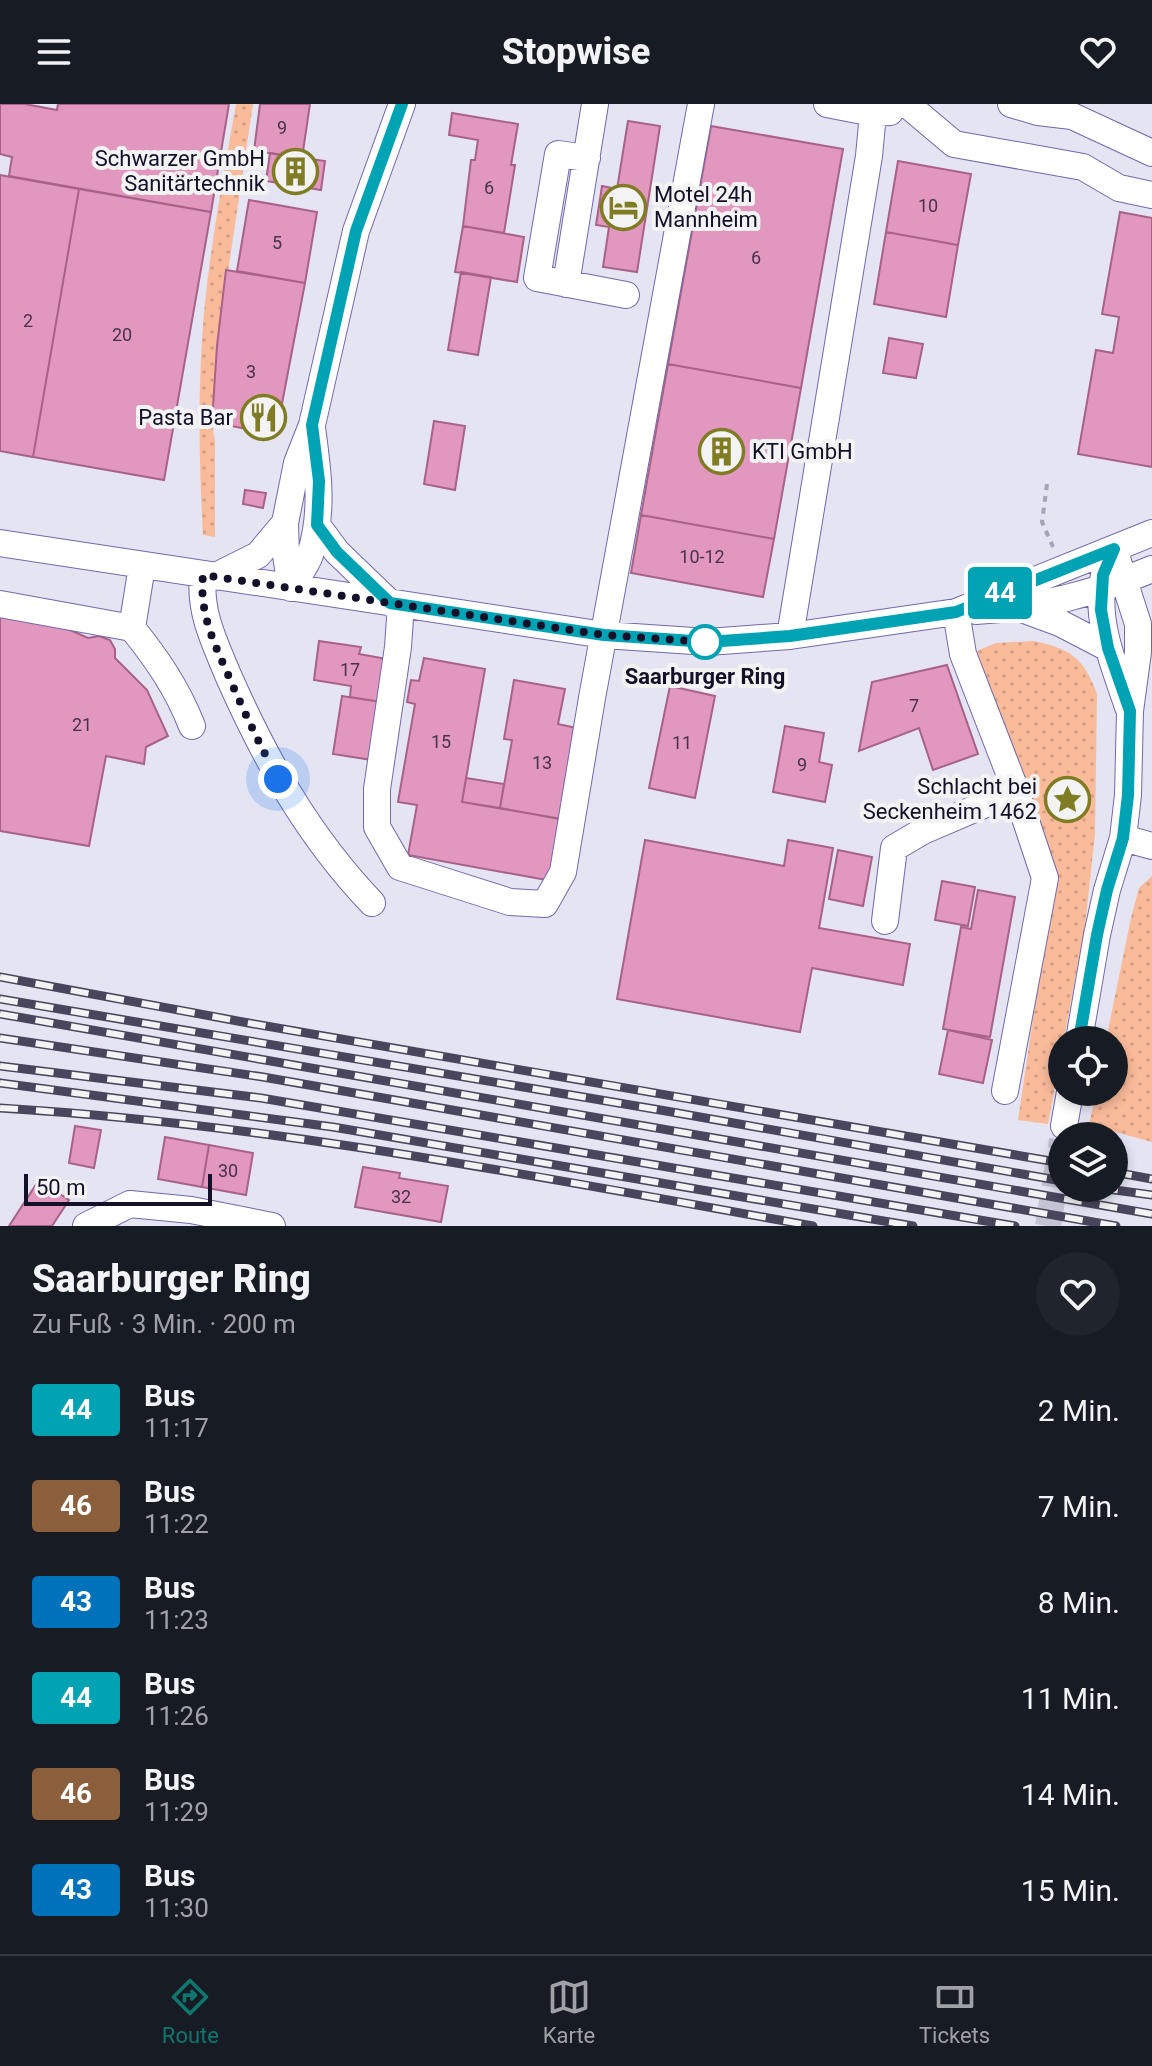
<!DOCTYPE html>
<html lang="de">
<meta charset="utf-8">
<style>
:root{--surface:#171b24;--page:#20242c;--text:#f1f3f6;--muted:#9ea1a6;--line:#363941;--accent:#0f766e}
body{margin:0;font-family:Roboto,sans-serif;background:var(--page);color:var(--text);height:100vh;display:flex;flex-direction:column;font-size:30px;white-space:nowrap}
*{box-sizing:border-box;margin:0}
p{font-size:26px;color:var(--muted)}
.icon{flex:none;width:44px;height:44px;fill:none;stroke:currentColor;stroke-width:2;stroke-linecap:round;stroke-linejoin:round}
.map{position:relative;height:1122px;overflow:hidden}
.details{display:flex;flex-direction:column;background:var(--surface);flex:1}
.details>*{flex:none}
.badge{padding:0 16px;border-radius:6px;font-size:28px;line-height:52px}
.fabs{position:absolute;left:1048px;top:922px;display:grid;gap:16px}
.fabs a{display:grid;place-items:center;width:80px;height:80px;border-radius:50%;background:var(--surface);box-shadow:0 4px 12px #0003;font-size:40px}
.scale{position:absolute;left:24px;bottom:20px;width:188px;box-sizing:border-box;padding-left:8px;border:4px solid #14102a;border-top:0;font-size:22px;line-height:28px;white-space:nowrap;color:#14102a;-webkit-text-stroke:6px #f3f3f3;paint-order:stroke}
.you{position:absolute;width:40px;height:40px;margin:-20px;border:6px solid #fff;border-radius:50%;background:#1a73e8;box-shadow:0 0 0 12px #1a73e833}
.map>.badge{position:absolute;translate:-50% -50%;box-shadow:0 0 0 4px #fff}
.round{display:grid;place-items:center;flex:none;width:84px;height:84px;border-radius:42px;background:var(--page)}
.summary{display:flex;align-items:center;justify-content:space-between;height:136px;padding:0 32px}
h1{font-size:38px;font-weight:800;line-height:60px}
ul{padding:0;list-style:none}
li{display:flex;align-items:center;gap:24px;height:96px;padding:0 32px}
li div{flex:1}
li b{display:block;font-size:30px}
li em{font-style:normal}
li .badge{min-width:88px;font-weight:700;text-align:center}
header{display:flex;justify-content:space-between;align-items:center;height:104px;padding:0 32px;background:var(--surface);font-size:36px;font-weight:800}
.tab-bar{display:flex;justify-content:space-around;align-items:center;height:112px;border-top:2px solid var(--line);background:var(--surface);font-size:22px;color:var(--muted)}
.tab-bar a{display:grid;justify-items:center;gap:4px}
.tab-bar .current{color:var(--accent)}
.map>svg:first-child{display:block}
</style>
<header><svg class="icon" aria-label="menu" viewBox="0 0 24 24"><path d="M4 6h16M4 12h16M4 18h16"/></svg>Stopwise<svg class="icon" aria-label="heart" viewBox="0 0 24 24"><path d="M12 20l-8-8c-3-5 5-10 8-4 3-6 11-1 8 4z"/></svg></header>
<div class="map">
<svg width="1152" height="1122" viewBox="0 0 1152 1122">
<defs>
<pattern id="grass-dots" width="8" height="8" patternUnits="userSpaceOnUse" patternTransform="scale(2)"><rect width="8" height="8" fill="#fabb9b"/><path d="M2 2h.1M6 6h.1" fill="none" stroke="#d5a086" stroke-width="1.8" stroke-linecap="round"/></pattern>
</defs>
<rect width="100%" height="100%" fill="#e4e4f3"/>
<path fill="url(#grass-dots)" d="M236,0H253L217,242L212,318L215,338V433L203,431C198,340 197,248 210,157C217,104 227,52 236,0Z
M1033,537C1070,544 1084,554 1097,590L1095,730L1085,822L1048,1020L1018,1016L1055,767L974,548L996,539Z
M1152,772V1038L1115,1028L1088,1026L1096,988H1114V936H1106L1131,814L1139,784Z"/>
<path fill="#e297be" stroke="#a86287" stroke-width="2" d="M0,0H25L57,6L58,0H229L211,108L9,72L12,53L0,50Z
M260,0H310L302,54L254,47Z
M452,9L518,20L511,61H515L504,129L463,122L471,56H475L478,36L449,31Z
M628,17L660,22L637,168L603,163L609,123L596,121L602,82L617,85Z
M711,22L843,45L801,284L668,260Z
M270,49L325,57L321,86L266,77Z
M898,57L971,70L958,141L886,128Z
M0,71L79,85L33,353L0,347Z
M79,85L211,108L164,376L33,353Z
M249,96L317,108L305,179L237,167Z
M1120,108L1152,114V363L1078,350L1096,246L1113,249L1119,213L1102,210Z
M463,122L524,133L517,178L455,168Z
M886,128L958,141L946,213L874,200Z
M226,166L305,179L276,331L212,318L217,242Z
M461,168L491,173L478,251L448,246Z
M889,234L923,240L916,274L883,269Z
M668,260L801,284L774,435L641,411Z
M434,317L465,322L455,386L424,380Z
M245,386L266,389L263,404L243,400Z
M641,411L774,435L763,493L631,469Z
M0,511L59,521L88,534L99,532L110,536L115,545V554L147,586L168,632L146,643L144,660L106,652L89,742L0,727Z
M319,537L361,543L359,550L387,555L381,598L350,593L351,582L314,576Z
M424,554L485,565L462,698L562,715L552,777L408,751L417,701L398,698L415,600L407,598L411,576L419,577Z
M947,561L978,650L933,666L919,624L859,647L872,578Z
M514,576L565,585L558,620L581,625L565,716L500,704L512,636L504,635Z
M670,582L715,592L695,694L649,684Z
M342,592L381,598L372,656L333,650Z
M785,622L824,629L819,658L832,661L825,698L773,688Z
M466,674L504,680L500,704L462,698Z
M645,736L784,762L788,736L833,744L819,824L910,840L903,881L812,864L800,928L617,895Z
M838,746L872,753L863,802L829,795Z
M942,777L975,783L968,822L935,816Z
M978,786L1015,793L990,933L943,925L961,823L971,825Z
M948,926L992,936L983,979L939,970Z
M75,1022L101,1026L94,1064L69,1059Z
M165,1033L209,1041L202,1083L158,1075Z
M209,1041L253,1049L246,1091L202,1083Z
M363,1063L400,1069L399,1074L448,1082L441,1118L355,1103Z
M39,1076L69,1096L52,1122H9Z"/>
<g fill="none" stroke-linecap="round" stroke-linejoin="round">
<path stroke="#c5c4d5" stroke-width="26" stroke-dasharray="26 13" stroke-linecap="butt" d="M1048,1122L1062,1036"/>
<defs>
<path id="minor" d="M827,0L873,9L890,8
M1011,0L1038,8L1072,12L1152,49
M909,2L954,40L1083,63L1119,84L1152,91
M587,54L558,50L537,174L626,191
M566,180L595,0
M317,421L337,448L390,499
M0,439L604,531L708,538L790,532L956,508L1152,429
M142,462L132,524C157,555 177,584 192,622
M203,471C199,508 214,537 228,571C265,655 308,732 372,799
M1104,471C1094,516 1114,561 1128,603
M214,473L258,451L285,419
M291,484L286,451L285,419L297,359L312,321L356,127L402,0
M291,484C297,473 306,462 310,451C324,409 318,366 312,324
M0,500L132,524
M401,500L398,543L377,685V723L400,763L510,798L545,800L563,768L592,594L701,0
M1022,505L1060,519L1108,544
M976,507C1040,504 1093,490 1152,465
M956,508L963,550L1016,687L1045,774L1005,987
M790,532L869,52L873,9
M1123,734L1152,742
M885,817L894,744L923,727L1016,687
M1079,936L1097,831L1107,786L1123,734L1128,691L1130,607L1138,548V520L1114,445
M1064,1022L1070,988
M86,1122L130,1100L191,1106L272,1122"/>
</defs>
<use href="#minor" stroke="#7069ab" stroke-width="28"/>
<path stroke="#a5a4b6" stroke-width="4" stroke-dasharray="6 6" stroke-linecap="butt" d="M1047,380L1042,418L1053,443"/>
<use href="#minor" stroke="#fff" stroke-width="26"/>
<defs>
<path id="rail" d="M0,873L254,920L1062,1059
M0,895L666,1007L1062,1077
M0,910L1152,1110
M0,934L263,973L1116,1122
M0,962L261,994L1015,1122
M0,979L333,1023L913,1122
M0,1004C273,1020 544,1074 813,1122
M1114,1068L1152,1075
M1100,1084L1152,1091"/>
</defs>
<use href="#rail" stroke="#48455d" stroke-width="9"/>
<use href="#rail" stroke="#f3f3f3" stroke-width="6" stroke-dasharray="18" stroke-linecap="butt"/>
</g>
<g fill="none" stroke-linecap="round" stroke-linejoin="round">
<defs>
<path id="line" d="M402,0L356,127L312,321L319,377L317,421L337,448L390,499L604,531L708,538L790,532L956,508L1114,445L1103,471L1101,506L1108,544L1130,607L1128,691L1123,734L1107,786L1097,831L1079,936"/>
</defs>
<use href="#line" stroke="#fff" stroke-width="18"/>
<use href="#line" stroke="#00a3b4" stroke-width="12"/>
<path stroke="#14102a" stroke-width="8" stroke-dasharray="0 14.4" d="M278,675C260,641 244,608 229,573C214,539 199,509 203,471L604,531L708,538H705"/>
</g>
<defs>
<symbol id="building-ring" viewBox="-11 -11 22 22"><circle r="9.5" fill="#f3f3f3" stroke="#7f7c24" stroke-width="1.5"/><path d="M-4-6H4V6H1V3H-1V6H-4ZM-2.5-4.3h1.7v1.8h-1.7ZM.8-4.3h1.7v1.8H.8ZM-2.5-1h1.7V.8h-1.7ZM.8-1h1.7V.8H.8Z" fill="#7f7c24"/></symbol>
<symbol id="hotel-ring" viewBox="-11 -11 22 22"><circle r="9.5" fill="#f3f3f3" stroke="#7f7c24" stroke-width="1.5"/><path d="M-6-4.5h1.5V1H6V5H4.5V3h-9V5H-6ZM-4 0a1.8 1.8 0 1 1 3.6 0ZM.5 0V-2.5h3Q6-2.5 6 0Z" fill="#7f7c24"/></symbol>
<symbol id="restaurant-ring" viewBox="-11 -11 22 22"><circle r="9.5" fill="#f3f3f3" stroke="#7f7c24" stroke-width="1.5"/><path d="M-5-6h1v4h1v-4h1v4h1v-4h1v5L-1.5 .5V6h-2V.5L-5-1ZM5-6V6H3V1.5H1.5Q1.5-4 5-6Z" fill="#7f7c24"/></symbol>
<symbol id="sight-ring" viewBox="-11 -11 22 22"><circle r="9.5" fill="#f3f3f3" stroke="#7f7c24" stroke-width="1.5"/><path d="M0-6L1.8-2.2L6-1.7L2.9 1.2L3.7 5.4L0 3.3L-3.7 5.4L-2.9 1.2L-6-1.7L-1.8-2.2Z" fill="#7f7c24"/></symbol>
</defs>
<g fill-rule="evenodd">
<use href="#building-ring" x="270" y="42" width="51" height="51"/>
<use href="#hotel-ring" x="598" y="78" width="51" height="51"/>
<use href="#restaurant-ring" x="238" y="288" width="51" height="51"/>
<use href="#building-ring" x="696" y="322" width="51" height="51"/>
<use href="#sight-ring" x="1042" y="670" width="51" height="51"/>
</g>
<circle fill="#fff" stroke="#00a3b4" stroke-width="4" cx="705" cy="538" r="16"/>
<g text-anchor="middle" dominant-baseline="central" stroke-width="8" stroke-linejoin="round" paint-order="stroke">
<g font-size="18" fill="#48324f">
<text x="282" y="23">9</text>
<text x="489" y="83">6</text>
<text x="928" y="101">10</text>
<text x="277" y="138">5</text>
<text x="756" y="153">6</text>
<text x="28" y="216">2</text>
<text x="122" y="230">20</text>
<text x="251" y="267">3</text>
<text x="702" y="452">10-12</text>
<text x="350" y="565">17</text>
<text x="914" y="601">7</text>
<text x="82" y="620">21</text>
<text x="441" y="637">15</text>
<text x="682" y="638">11</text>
<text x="542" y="658">13</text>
<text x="802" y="660">9</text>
<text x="228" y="1066">30</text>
<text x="401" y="1092">32</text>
</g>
<g font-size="22" fill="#14102a" stroke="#f3f3f3" text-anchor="end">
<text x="265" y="54">Schwarzer GmbH<tspan x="265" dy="25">Sanitärtechnik</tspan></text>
<text x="654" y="90" text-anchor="start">Motel 24h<tspan x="654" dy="25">Mannheim</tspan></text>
<text x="233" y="313">Pasta Bar</text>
<text x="752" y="347" text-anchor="start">KTI GmbH</text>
<text x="1037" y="682">Schlacht bei<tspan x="1037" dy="25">Seckenheim 1462</tspan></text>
</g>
<g font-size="22" font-weight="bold" fill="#14102a" stroke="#f3f3f3">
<text x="705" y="572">Saarburger Ring</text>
</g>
</g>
</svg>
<div class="fabs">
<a><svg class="icon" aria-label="locate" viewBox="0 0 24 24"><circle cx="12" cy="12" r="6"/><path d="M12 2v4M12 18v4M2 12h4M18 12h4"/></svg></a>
<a><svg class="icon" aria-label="layers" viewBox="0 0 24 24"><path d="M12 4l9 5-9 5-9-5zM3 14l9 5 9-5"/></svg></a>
</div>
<div class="scale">50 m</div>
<div class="you" style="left:278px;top:675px"></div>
<b class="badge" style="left:1000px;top:489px;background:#00a3b4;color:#fff">44</b>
</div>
<section class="details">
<div class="summary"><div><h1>Saarburger Ring</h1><p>Zu Fuß · 3 Min. · 200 m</p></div><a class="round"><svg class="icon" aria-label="heart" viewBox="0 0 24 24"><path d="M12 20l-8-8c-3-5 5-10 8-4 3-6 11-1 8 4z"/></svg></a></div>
<ul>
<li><span class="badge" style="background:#00a3b4;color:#fff">44</span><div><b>Bus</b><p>11:17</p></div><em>2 Min.</em></li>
<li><span class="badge" style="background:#8b5e3c;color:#fff">46</span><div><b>Bus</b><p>11:22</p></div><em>7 Min.</em></li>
<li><span class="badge" style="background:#0072bc;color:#fff">43</span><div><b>Bus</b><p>11:23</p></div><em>8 Min.</em></li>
<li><span class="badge" style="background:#00a3b4;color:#fff">44</span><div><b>Bus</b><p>11:26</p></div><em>11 Min.</em></li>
<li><span class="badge" style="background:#8b5e3c;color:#fff">46</span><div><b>Bus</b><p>11:29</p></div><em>14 Min.</em></li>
<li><span class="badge" style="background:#0072bc;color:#fff">43</span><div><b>Bus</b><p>11:30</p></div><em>15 Min.</em></li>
</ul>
</section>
<nav class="tab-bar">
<a class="current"><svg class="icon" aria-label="directions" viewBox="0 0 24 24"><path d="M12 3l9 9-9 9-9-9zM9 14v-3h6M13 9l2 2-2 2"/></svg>Route</a>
<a><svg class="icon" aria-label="map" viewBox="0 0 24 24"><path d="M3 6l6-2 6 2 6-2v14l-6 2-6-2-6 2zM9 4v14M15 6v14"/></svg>Karte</a>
<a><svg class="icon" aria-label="tickets" viewBox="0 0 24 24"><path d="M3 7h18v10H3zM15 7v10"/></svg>Tickets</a>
</nav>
